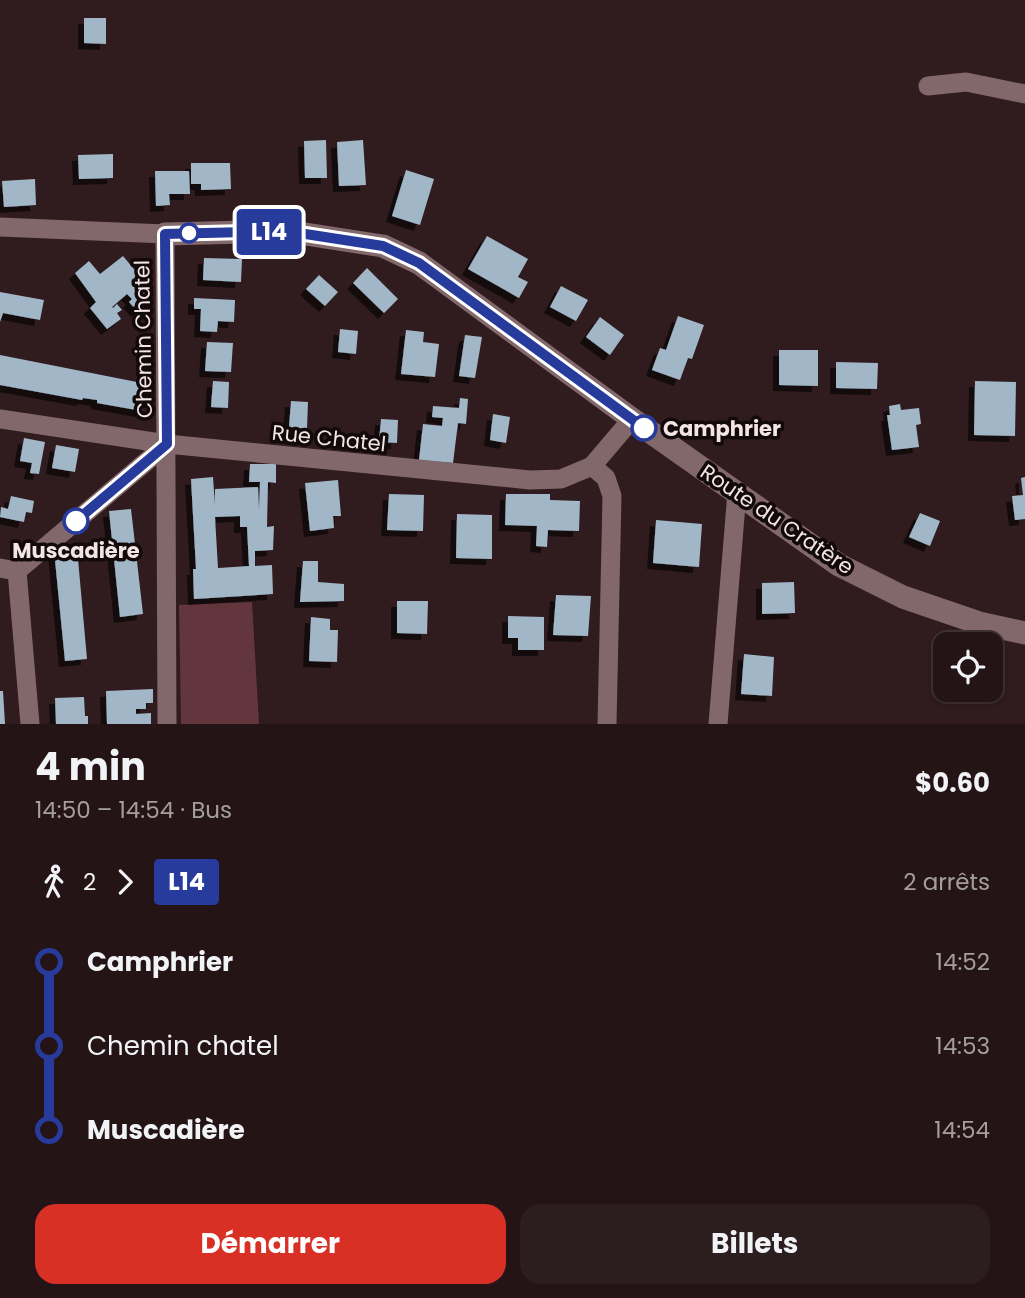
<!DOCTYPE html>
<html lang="fr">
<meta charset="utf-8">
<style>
:root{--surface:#241416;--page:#2c1d1f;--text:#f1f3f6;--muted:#a39ea1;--line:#413335;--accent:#d93025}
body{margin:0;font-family:Poppins,sans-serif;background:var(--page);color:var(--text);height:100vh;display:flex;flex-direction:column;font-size:26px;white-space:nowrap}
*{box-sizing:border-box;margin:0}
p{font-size:23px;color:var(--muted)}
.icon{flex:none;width:38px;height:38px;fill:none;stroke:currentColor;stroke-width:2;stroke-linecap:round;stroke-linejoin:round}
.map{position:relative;height:724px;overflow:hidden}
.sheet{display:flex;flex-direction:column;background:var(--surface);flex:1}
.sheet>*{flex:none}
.badge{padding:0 14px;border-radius:5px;font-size:24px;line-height:46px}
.tools{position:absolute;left:933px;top:632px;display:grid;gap:14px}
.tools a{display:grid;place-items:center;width:70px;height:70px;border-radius:14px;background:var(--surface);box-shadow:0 2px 5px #0004,0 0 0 2px var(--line);font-size:35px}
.map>.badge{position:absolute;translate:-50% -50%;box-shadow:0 0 0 4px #fff}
.legs{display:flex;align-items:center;gap:10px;height:77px;padding:0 35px;font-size:23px}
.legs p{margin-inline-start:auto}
.summary{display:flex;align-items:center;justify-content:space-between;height:119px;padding:0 35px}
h1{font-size:38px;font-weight:700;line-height:52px}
.cta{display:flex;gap:14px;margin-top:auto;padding:14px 35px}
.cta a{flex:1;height:80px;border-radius:21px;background:var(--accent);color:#fff;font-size:28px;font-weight:700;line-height:80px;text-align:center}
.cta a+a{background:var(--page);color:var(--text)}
ul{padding:0 35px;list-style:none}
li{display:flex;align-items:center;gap:24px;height:84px;font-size:26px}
li i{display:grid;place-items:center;width:10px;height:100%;margin:0 9px;background:currentColor}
li i::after{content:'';width:18px;height:18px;margin:-9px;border:5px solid;border-radius:50%;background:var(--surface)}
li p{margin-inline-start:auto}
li:first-child i{background:linear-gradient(#0000 50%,currentColor 0)}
li:last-child i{background:linear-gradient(currentColor 50%,#0000 0)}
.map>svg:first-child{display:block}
</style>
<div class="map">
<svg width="1025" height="724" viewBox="0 0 1025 724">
<defs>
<filter id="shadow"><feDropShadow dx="-6" dy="6" stdDeviation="0" flood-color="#0009"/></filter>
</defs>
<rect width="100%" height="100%" fill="#301b1e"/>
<path fill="#63363e" d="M252,602L259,724H181L179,605Z"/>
<path fill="#a1b7c8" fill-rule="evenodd" filter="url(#shadow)" d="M84,18H106V44L84,43Z
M326,140L327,178H305L304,141Z
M363,140L366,185L339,186L337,142Z
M113,154V178L79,179L78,155Z
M191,163H230L231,189L201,190V184H191Z
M406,170L434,179L420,225L392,216Z
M155,171H189L190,194H169L170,205L156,206Z
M35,179L36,205L4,207L2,181Z
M487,236L528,259L518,277L528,282L519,298L468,269Z
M123,256L138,274L147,278L146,303L137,311L129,302L132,299L127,294L112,307L113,308L117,304L122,310L117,313L121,319L107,329L90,308L96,302L75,273L89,261L100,274Z
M204,258L242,259L241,282L203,280Z
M367,268L398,299L384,313L353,283Z
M319,275L338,292L325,306L306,289Z
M561,286L588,300L576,321L550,307Z
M0,292L44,300L40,320L3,313L0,322Z
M194,298L235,300L234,322L218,321L217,332L200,331L201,309H194Z
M678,316L704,325L692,359L688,358L680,380L652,370L660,348L666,350Z
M600,317L624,335L610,355L586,337Z
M340,329L358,331L356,354L338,352Z
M406,330L424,332L423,342L439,344L435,377L401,374Z
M465,335L482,337L475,378L459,376Z
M207,342L233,343L231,372L205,371Z
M779,350H818V386L779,385Z
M0,355L147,384L142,411L97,403V400L83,398L82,400L0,385Z
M836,362L878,363L877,389L836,388Z
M213,381L229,382L228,408L211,407Z
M975,381L1016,382L1015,436L974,435Z
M460,398L468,399L466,424L458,423L453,463L419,460L423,424L442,426L443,418L432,417L433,406L459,408Z
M291,401L308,402L307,429L289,427Z
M900,404L901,410L919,408L921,424L916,425L919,447L892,450L887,415H890L889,406Z
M493,414L510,417L506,443L490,440Z
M381,419L398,420L397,443L379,442Z
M24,438L45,442L39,474L30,473L32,463L20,461Z
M56,445L79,449L75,472L52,468Z
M250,464H276V483L268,482L267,527L274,526L273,550L255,551V566L272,565L273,594L194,599L193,569H196L191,479L213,477L215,505V489L258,487L259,510L260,482H249ZM240,516V527H247L249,566L218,568L215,517Z
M1025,477V519L1015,520L1012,496L1023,495L1021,478Z
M338,480L341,516H333L334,528L310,531L305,483Z
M389,494L424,495L423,531L387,530Z
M506,494H550V500L580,501L579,531L548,530L547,547L536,546L537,526L505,525Z
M11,496L34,501L32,513L26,512L24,522L0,517L1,507L8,509Z
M131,509L143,614L120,617L109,511Z
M920,513L940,521L930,546L909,537Z
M457,514L492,515V559L456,558Z
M656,520L702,524L699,567L653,563Z
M77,548L87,659L65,661L54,550Z
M303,561H318V582L344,584V601L300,602Z
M794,582L795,613L762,614V583Z
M556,595L591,596L588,636L553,635Z
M397,601H428L427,634L397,633Z
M508,616L544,617V650H518V638H508Z
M311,617L330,619V630H338L337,662L309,661Z
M744,654L774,657L772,696L741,694Z
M153,689V703H146V709H136V714L151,713V724H107L106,691Z
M0,691H3L5,724H0Z
M84,697L85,716H88V724H56L55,698Z"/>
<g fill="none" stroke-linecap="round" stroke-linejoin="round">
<path stroke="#82686b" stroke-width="19" d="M928,86L966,82L1025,94
M0,227L165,234L167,724
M0,419L167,444L530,480L561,479L592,466L632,419
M592,466L606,478L612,496L607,724
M0,568L17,571
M17,571L167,444
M17,571L30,724
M718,724L737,492"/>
<path stroke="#82686b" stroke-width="23" d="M165,234L286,231L383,246L419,263L632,419L839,565L903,597L979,623L1025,633"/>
</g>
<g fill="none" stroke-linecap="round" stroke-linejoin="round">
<defs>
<path id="line-1" d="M76,521L167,444L165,234L286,231L383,246L419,263L644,428"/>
</defs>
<use href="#line-1" stroke="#fff" stroke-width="16"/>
<use href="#line-1" stroke="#263b9c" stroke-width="10"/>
</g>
<g fill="#fff" stroke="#263b9c" stroke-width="3.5">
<circle cx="189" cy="233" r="9"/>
<circle cx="644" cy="428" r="12"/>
<circle cx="76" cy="521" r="12"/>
</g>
<g text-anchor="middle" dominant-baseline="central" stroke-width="7" stroke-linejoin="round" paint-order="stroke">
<g font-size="21" fill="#f3e4e6" stroke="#12090a">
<text transform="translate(143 339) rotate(-91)">Chemin Chatel</text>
<text transform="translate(329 438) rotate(6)">Rue Chatel</text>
<text transform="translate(777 519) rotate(34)">Route du Cratère</text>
</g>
<g font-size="21" font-weight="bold" fill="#f3e4e6" stroke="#12090a" text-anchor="start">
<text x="663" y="428">Camphrier</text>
<text x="76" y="550" text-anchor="middle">Muscadière</text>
</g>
</g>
</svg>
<div class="tools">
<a><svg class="icon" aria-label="locate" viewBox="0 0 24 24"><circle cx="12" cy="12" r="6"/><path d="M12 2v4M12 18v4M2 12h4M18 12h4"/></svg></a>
</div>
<b class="badge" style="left:269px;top:232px;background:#263b9c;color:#fff">L14</b>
</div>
<section class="sheet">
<div class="summary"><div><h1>4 min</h1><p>14:50 – 14:54 · Bus</p></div><b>$0.60</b></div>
<div class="legs"><svg class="icon" aria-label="walk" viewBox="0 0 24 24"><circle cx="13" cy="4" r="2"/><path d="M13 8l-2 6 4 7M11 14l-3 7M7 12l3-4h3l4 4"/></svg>2<svg class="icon" aria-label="forward" viewBox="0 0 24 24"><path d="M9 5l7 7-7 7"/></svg><b class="badge" style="background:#263b9c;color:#fff">L14</b><p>2 arrêts</p></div>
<ul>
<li><i style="color:#263b9c"></i><b>Camphrier</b><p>14:52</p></li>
<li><i style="color:#263b9c"></i><span>Chemin chatel</span><p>14:53</p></li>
<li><i style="color:#263b9c"></i><b>Muscadière</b><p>14:54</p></li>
</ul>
<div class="cta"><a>Démarrer</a><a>Billets</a></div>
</section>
